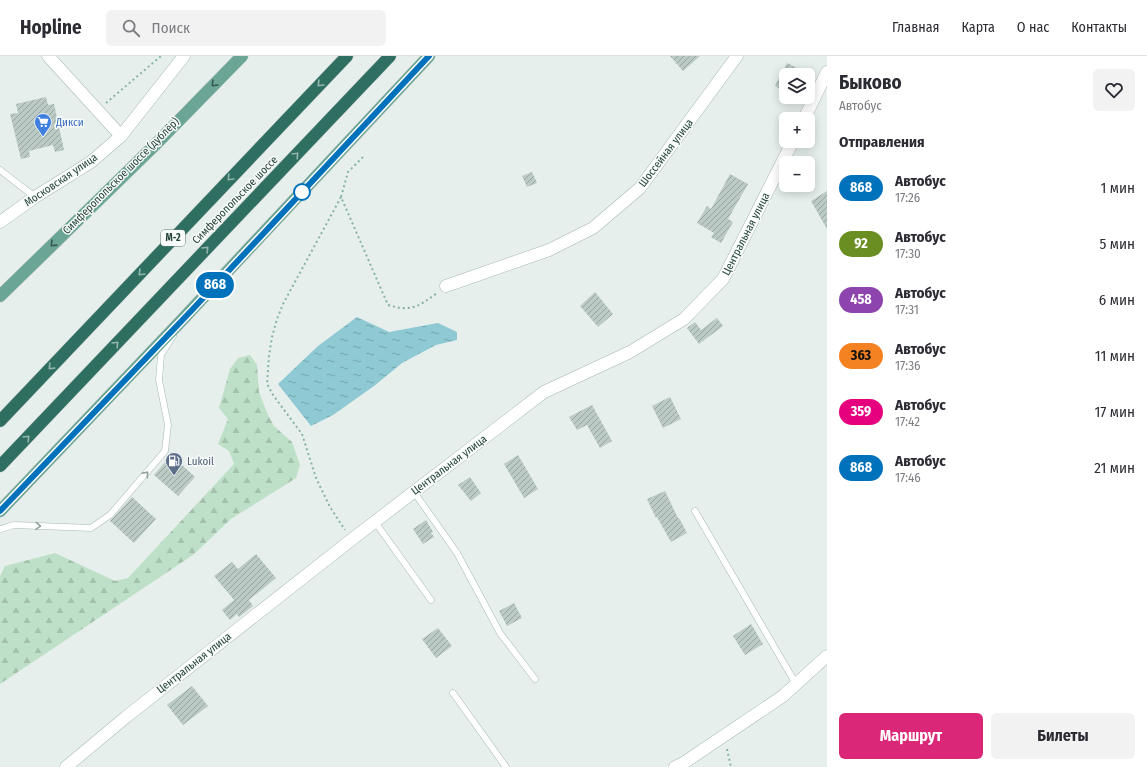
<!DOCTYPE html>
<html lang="ru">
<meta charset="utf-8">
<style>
:root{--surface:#fff;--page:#f2f2f3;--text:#2b2b33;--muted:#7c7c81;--line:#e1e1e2;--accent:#db2777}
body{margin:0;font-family:"Fira Sans Condensed",sans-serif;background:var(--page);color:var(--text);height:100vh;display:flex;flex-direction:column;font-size:15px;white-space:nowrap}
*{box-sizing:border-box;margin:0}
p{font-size:13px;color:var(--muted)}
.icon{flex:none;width:22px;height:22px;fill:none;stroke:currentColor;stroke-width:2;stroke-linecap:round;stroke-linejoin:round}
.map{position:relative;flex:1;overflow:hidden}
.details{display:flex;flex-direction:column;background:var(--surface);width:320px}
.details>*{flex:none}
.badge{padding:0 8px;border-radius:13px;font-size:14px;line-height:26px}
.controls{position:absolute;left:779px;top:12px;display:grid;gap:8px}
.controls a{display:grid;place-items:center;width:36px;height:36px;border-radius:6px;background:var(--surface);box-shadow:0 2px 10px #0003;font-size:20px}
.map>.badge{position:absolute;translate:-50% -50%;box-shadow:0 0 0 2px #fff}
h2{padding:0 12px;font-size:15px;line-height:36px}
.round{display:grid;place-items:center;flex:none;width:42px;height:42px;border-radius:6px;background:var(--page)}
.overview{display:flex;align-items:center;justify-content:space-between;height:68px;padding:0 12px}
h1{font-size:19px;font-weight:700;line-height:30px}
.button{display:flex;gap:8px;margin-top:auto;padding:8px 12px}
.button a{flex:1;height:46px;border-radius:6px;background:var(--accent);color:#fff;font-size:16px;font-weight:700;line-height:46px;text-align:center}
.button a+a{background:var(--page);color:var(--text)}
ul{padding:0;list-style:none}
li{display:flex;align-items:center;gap:12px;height:56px;padding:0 12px}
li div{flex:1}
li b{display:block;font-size:15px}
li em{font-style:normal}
li .badge{min-width:44px;font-weight:700;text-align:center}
header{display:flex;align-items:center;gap:24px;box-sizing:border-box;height:56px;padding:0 20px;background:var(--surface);border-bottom:1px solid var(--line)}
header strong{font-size:19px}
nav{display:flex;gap:22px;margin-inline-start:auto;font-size:14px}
.search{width:280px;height:36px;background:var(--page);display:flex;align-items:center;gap:10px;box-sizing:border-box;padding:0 14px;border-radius:6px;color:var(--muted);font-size:15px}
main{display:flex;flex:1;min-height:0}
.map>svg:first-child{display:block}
</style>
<header>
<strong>Hopline</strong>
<div class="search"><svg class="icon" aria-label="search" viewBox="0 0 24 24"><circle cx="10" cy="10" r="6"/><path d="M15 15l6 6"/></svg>Поиск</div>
<nav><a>Главная</a><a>Карта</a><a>О нас</a><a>Контакты</a></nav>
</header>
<main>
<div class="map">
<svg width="827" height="711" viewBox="0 0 827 711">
<defs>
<pattern id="forest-firs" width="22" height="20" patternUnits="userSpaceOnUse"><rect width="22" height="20" fill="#bfe0c8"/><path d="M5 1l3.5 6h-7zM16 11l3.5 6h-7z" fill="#a4c1ad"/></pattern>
<pattern id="water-ripples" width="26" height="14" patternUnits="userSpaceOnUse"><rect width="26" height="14" fill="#8ec9d4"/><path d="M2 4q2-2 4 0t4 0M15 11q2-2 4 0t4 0" fill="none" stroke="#74a5ad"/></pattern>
<pattern id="building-hatch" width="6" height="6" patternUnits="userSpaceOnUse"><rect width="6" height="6" fill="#bbcac4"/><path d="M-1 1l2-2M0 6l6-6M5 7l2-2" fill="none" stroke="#98a6a0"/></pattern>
</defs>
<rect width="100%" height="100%" fill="#e6efeb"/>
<path fill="url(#forest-firs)" d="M250,299L257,309L259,336L268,359L274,370L292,386L300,409L296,422L231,463L193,499L0,628V520L5,510L55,497L115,525L128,522L234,408L229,395L218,388L228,363L219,352L230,313L238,302Z"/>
<path fill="url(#water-ripples)" d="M357,261L389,276L438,267L457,276V284L436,289L402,307L374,330L333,359L311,370L278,328L318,290Z"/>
<path fill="url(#building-hatch)" d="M670,0H700L683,15Z
M787,7L811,19H786V36L775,30Z
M46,41L48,49L54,48L64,94L55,96L53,89L29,95L30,101L21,103L10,58L18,57L16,48Z
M532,116L537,127L527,131L522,120Z
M730,118L748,128L728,163L733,166L721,187L711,181L714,177L697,167L707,150L711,153Z
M827,135V173L811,145Z
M595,236L613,258L598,271L580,250Z
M717,262L723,270L699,288L687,272L695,266L701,274Z
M670,341L681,363L663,372L652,350Z
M592,349L612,385L600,392L587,369L577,374L569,361Z
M171,399L195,421L178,440L154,419Z
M518,399L538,433L524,442L504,408Z
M470,421L481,437L471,445L458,429Z
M665,435L678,462H679L687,477L671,486L657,461L656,462L647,443Z
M132,441L156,463L134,487L110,465Z
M426,464L433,476L431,477L434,481L423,488L413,473Z
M256,498L276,522L249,544L253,550L239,561L237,558L230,564L222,554L234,544L214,520L232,506L238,513Z
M514,547L522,562L507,570L499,555Z
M751,568L763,588L745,599L733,580Z
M438,572L452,590L436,602L422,583Z
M192,630L208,650L183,669L167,649Z"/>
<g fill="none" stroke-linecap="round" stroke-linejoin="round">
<defs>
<path id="service" d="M0,114L35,141
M414,436L457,497L500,577L535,623
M695,455L796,628
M375,466L431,544
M0,473L14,469L91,472L110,459L165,395L168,369L159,324L161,299L173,280
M453,637L506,711"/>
<path id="minor" d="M48,0L121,80
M804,63L827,16
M446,230L549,194L593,172L640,132L737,0
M66,711L126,661L351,484L544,336L630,296L684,263L723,223L793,85
M675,711L685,706L783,640L827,600"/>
<path id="tertiary" d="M0,166L35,141L91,106L121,80L184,0"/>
<path id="primary" d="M0,240L155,89L242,0
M0,455L181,265L429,0"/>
<path id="motorway" d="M0,365L347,0
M0,410L390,0"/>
</defs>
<use href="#service" stroke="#a8b8b2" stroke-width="7"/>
<use href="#minor" stroke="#a8b8b2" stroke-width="13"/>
<use href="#tertiary" stroke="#a8b8b2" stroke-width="13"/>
<use href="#primary" stroke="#c2cac8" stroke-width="13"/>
<use href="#motorway" stroke="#c2cac8" stroke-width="13"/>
<path stroke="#86b3a5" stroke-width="2" stroke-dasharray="2 3" stroke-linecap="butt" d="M106,47L161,0
M363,101L348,116L341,141L388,249C411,256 418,251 437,237
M341,141L283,248L277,263L272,281L269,300L267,328L273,339L302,378L316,422L330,451L345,474
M727,693L731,711"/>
<use href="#service" stroke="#fff" stroke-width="6"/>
<use href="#minor" stroke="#fff" stroke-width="12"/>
<use href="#tertiary" stroke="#fff" stroke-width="12"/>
<use href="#primary" stroke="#6aa596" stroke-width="12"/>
<use href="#motorway" stroke="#2f6f62" stroke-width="12"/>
</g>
<defs><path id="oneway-chevron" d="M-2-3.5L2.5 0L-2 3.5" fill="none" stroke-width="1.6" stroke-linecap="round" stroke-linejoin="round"/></defs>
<g stroke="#365b51">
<use href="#oneway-chevron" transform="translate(214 28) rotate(134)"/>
<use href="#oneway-chevron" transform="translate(53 188) rotate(136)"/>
</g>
<g stroke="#93b5ae">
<use href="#oneway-chevron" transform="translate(320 28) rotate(134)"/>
<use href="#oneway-chevron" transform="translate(296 99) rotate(-46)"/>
<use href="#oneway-chevron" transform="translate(230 122) rotate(134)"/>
<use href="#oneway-chevron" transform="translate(206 193) rotate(-46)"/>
<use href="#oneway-chevron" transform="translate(141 217) rotate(134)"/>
<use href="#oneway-chevron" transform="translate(116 288) rotate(-46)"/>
<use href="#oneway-chevron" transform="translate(51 311) rotate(134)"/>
<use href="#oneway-chevron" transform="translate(27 382) rotate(-46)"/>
</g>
<g stroke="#92a09c">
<use href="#oneway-chevron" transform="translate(146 418) rotate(-49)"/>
<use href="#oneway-chevron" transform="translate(38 470) rotate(3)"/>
</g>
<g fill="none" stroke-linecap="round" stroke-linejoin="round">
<defs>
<path id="line" d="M0,455L192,254L429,0"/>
</defs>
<use href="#line" stroke="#fff" stroke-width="9"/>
<use href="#line" stroke="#0072bc" stroke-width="6"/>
</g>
<defs>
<symbol id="supermarket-pin" viewBox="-11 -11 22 30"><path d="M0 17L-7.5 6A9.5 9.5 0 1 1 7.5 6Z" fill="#3f7fe0" stroke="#f7fbf9"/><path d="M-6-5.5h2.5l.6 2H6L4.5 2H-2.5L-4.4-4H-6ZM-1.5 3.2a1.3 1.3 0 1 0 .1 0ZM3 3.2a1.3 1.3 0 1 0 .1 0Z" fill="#fff"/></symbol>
<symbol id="fuel-pin" viewBox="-11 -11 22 30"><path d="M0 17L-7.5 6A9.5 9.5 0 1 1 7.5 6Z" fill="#5c6f8a" stroke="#f7fbf9"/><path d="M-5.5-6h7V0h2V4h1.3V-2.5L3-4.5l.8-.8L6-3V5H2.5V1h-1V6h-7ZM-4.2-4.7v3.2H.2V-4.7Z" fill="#fff"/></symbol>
</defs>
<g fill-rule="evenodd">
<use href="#supermarket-pin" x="33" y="56" width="20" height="27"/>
<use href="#fuel-pin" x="164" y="395" width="20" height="27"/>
</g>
<circle fill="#fff" stroke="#0072bc" stroke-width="2" cx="302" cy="136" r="8"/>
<g text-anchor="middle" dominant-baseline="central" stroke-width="3" stroke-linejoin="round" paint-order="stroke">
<rect fill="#f7fbf9" stroke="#637a73" stroke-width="1" x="161" y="174" width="24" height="16" rx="3"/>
<g font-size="10" font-weight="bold" fill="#24423a">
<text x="173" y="182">М-2</text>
</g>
<g font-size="11" fill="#366cbe" stroke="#f7fbf9" text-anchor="start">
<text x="56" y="66">Дикси</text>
</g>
<g font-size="11" fill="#24423a" stroke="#f7fbf9">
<text transform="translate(666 97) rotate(-53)">Шоссейная улица</text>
<text transform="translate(121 120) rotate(-45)">Симферопольское шоссе (дублёр)</text>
<text transform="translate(61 124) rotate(-34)">Московская улица</text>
<text transform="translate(235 144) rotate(-46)">Симферопольское шоссе</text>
<text transform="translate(746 178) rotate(-63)">Центральная улица</text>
<text transform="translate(449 409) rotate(-37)">Центральная улица</text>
<text transform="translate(194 607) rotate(-38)">Центральная улица</text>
</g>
<g font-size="11" fill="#4e5e75" stroke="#f7fbf9" text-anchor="start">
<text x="187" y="405">Lukoil</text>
</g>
</g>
</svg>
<div class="controls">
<a><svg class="icon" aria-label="layers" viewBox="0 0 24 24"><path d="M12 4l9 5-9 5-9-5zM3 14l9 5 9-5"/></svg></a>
<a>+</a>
<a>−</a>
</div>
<b class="badge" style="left:215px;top:229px;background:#0072bc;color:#fff">868</b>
</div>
<section class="details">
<div class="overview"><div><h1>Быково</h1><p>Автобус</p></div><a class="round"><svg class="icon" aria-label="heart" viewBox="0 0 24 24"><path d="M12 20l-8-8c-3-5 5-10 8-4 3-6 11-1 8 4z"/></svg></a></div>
<h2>Отправления</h2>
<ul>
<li><span class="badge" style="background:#0072bc;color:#fff">868</span><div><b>Автобус</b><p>17:26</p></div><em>1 мин</em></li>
<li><span class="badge" style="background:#6b8e23;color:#fff">92</span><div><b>Автобус</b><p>17:30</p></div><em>5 мин</em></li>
<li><span class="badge" style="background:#8e44ad;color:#fff">458</span><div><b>Автобус</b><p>17:31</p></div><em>6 мин</em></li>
<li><span class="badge" style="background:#f58220;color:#111">363</span><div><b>Автобус</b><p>17:36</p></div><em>11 мин</em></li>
<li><span class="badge" style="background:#e6007e;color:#fff">359</span><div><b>Автобус</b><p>17:42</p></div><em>17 мин</em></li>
<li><span class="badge" style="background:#0072bc;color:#fff">868</span><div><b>Автобус</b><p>17:46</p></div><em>21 мин</em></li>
</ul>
<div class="button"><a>Маршрут</a><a>Билеты</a></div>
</section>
</main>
